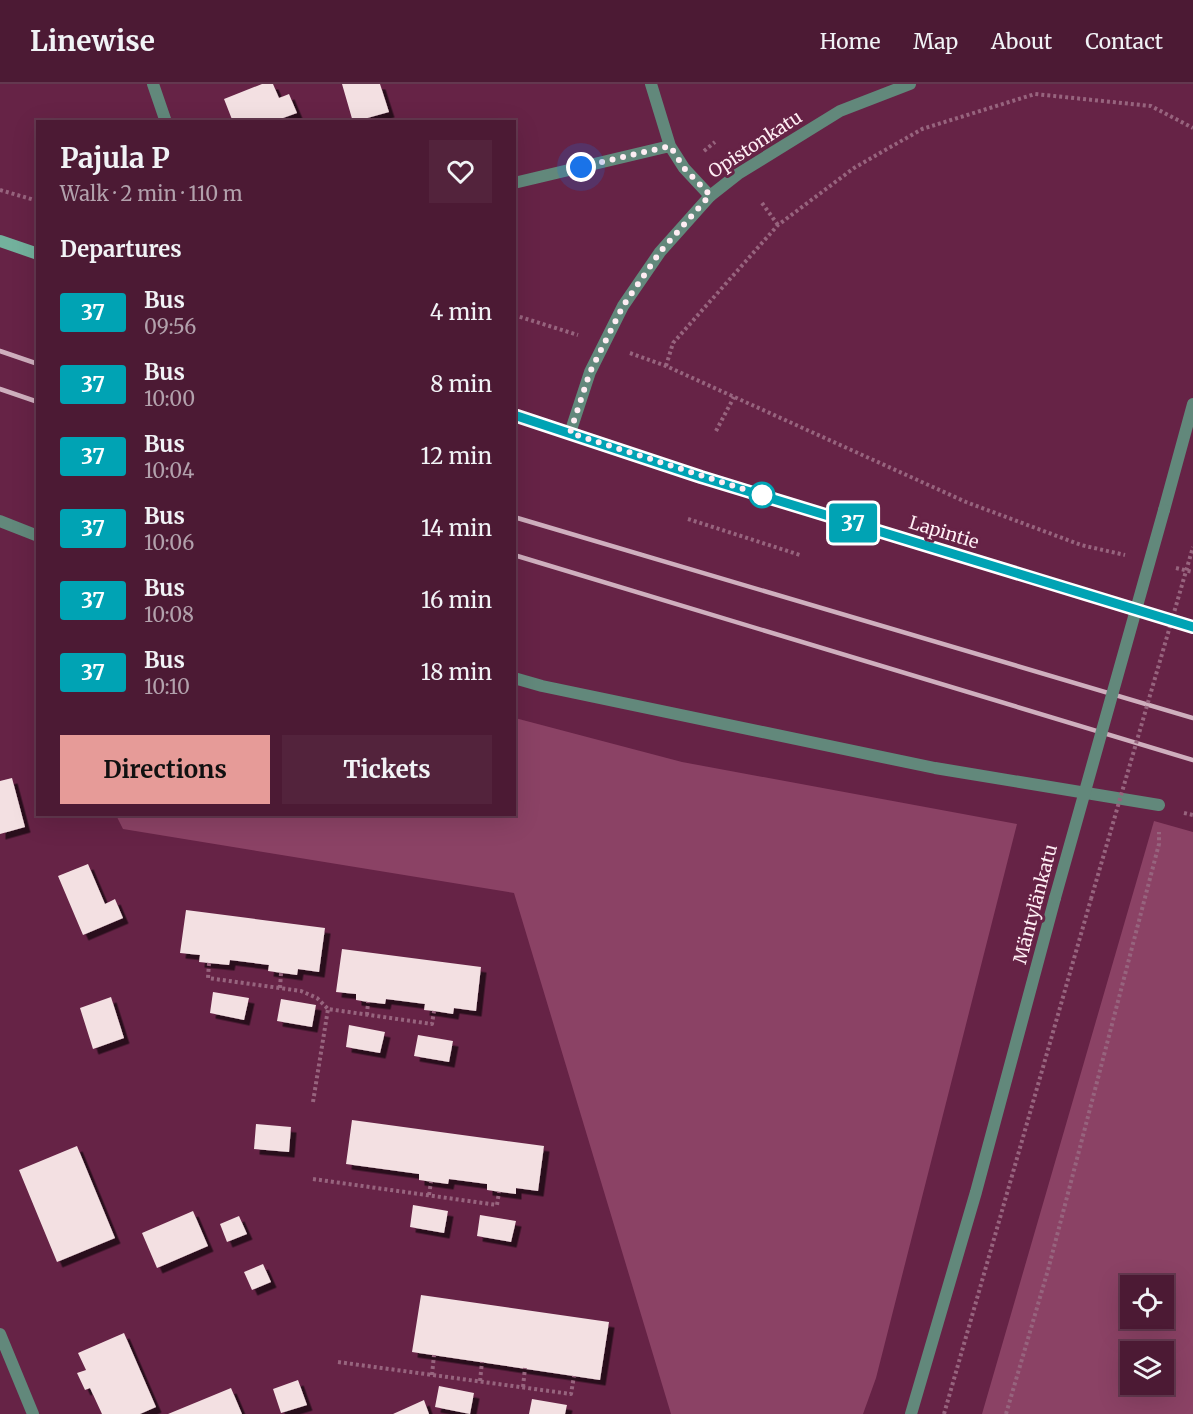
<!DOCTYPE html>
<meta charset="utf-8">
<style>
:root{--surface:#4c1a34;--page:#53233c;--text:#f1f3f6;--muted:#b2a1ac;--line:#63384f;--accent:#e69b98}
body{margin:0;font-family:Merriweather,serif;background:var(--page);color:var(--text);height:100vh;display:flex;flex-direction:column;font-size:22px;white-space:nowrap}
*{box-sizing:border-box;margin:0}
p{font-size:20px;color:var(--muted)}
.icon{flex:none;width:33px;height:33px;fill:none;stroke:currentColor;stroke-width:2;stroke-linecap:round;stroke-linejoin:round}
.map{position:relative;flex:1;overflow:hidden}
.details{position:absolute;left:36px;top:36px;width:480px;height:696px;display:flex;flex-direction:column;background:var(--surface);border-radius:0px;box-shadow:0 6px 24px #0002,0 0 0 2px var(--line)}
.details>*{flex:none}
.badge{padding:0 12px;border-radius:4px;font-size:21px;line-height:39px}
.controls{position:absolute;left:1120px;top:1191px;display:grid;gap:12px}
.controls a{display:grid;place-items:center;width:54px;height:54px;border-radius:0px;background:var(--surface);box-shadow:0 6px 24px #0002,0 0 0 2px var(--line);font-size:30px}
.you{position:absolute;width:30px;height:30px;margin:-15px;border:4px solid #fff;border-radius:50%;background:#1a73e8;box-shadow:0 0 0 9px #1a73e833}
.map>.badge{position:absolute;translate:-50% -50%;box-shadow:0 0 0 3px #fff}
h2{padding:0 24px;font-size:22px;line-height:54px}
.round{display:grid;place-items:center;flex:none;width:63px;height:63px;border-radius:0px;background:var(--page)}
.head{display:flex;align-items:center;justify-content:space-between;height:102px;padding:0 24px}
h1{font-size:28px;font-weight:700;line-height:45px}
.action{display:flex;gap:12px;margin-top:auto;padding:12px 24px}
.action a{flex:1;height:69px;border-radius:0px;background:var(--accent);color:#111;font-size:24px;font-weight:700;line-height:69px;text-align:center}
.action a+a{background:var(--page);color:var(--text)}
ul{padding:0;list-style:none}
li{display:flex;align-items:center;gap:18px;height:72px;padding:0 24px}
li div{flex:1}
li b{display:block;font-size:22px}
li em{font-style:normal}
li .badge{min-width:66px;font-weight:700;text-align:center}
header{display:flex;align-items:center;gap:36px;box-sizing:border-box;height:84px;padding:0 30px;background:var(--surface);border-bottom:2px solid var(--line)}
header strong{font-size:28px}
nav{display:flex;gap:33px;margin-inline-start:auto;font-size:21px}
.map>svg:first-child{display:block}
</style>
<header>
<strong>Linewise</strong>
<nav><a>Home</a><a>Map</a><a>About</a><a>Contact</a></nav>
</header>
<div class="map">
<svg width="1193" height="1330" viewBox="0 0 1193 1330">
<defs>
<filter id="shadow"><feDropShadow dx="5.5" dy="5.5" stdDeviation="0" flood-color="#0009"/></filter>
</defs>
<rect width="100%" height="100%" fill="#662346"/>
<path fill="#8b4265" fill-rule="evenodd" d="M515,634L682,678L1017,740L876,1294L863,1330H671L514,809L123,745L116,731L514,730Z
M1154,737L1193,748V1330H982ZM1131,1202H1164V1234H1131ZM1131,1268H1164V1300H1131Z"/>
<path fill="#f3e0e2" filter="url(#shadow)" d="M262,0H273L279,14L289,10L297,29L283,34L284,38H233L224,15Z
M342,0H380L389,28L353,38Z
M12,694L25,743L0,750V697Z
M88,780L105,820L115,815L123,834L83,851L58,792Z
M186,826L325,844L319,888L298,885L297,891L268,887L269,881L230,876L229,881L199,878L200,871L180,869Z
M342,865L481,883L476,927L454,924L453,930L434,927L424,926L425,920L386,915L385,920L368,918L356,916V910L336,908Z
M213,908L249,914L244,936L210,929Z
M111,913L124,954L93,965L80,924Z
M281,915L316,921L312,943L277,937Z
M349,941L385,948L380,969L346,963Z
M418,951L453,957L449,978L414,972Z
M352,1036L544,1062L538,1107L516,1104V1110L487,1106V1100L449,1095L448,1100L419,1096V1090L346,1080Z
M256,1040L291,1043L289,1068L254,1065Z
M77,1062L115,1154L57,1178L19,1086Z
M413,1121L448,1127L444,1149L410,1143Z
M193,1127L208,1162L157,1184L142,1149Z
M480,1131L516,1137L511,1158L477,1152Z
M239,1132L247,1150L227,1158L220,1140Z
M263,1180L271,1198L252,1206L244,1188Z
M421,1211L609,1238L600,1296L412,1268Z
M124,1249L156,1323L140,1330H102L90,1304L85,1306L77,1289L86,1286L78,1269Z
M298,1296L307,1321L281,1329L273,1305Z
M439,1302L474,1309L470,1330L435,1323Z
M231,1304L242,1330H168Z
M532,1315L567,1321L565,1330H529Z
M424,1316L429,1330H393Z"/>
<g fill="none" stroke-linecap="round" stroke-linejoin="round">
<path stroke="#97647e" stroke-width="4" stroke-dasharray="3 3" stroke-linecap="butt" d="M704,67L715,58
M0,106L38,117
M762,119L778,141
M514,231L578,251
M630,269L666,282L966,418L1081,461L1125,471
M666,282L673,259L778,141L854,84L922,45L1035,10L1151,22L1193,44
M716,347L734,313
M688,435L800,471
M1176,484L1193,488
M1184,729L1193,731
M209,879L208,894L301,907L317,914L328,925
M280,904L281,889
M367,931L368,918
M313,1018L328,925L432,940L434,927
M313,1095L497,1121L499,1108
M429,1111L431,1098
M338,1278L571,1310L574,1292
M432,1291L434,1271
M480,1297L482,1278
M523,1303L525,1284
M944,1330L1091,815
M1006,1330L1048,1186L1159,760V748"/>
<path stroke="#62887b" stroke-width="12" d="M0,437L38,452
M514,594L542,602L935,684L1159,721"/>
<path stroke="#62887b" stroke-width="12" d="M153,0L166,38
M651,0L670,62L684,84L710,112
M514,99L670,62
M1164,426L1193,320
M0,1250L33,1330
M911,1330L976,1108L1055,814"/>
<path stroke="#62887b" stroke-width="12" d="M570,349L590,288L623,222L660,168L710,112L738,90L840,27L910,0"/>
<path stroke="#73b19d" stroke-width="12" d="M0,157L38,170
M514,331L701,393L1193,543"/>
<path stroke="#cfafbe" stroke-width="4.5" d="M0,267L38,280
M0,305L38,318
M514,433L1193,634
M514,471L1193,676"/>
<path stroke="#97647e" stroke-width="4" stroke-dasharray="3 3" stroke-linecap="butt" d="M1091,815L1193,463"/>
<path stroke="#62887b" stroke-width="12" d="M1055,814L1164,426"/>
</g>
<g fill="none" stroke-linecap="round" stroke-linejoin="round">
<defs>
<path id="line" d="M514,331L701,393L1193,543"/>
</defs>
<use href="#line" stroke="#fff" stroke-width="14"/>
<use href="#line" stroke="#00a3b4" stroke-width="9"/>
<path stroke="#feedf3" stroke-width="6" stroke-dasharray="0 10.8" d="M581,83L670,62L684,84L710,111L660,168L623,222L590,288L570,349L768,413L762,411"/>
</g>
<circle fill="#fff" stroke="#00a3b4" stroke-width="3" cx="762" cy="411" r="12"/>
<g text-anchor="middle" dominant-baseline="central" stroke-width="6" stroke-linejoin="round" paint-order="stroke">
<g font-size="18" fill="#feedf3" stroke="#662346">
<text transform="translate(755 60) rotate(-33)">Opistonkatu</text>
<text transform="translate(944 448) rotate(17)">Lapintie</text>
<text transform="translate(1035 820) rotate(-75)">Mäntylänkatu</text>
</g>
</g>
</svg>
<div class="controls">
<a><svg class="icon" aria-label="locate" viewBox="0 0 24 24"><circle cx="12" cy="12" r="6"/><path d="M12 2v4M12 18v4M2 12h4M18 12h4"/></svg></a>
<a><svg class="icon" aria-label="layers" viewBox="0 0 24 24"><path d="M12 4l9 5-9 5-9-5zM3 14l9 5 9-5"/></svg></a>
</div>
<div class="you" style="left:581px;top:83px"></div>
<b class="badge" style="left:853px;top:439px;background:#00a3b4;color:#fff">37</b>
<section class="details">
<div class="head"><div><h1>Pajula P</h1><p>Walk · 2 min · 110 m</p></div><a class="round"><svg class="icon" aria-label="heart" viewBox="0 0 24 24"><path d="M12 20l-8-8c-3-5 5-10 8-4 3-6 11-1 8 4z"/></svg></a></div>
<h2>Departures</h2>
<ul>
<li><span class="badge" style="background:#00a3b4;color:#fff">37</span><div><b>Bus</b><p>09:56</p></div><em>4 min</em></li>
<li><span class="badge" style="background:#00a3b4;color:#fff">37</span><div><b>Bus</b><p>10:00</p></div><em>8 min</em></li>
<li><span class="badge" style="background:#00a3b4;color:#fff">37</span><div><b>Bus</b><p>10:04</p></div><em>12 min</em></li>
<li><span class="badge" style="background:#00a3b4;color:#fff">37</span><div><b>Bus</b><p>10:06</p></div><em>14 min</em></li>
<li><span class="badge" style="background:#00a3b4;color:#fff">37</span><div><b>Bus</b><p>10:08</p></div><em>16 min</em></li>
<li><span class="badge" style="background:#00a3b4;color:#fff">37</span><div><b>Bus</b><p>10:10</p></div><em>18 min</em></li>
</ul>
<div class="action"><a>Directions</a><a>Tickets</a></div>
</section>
</div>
